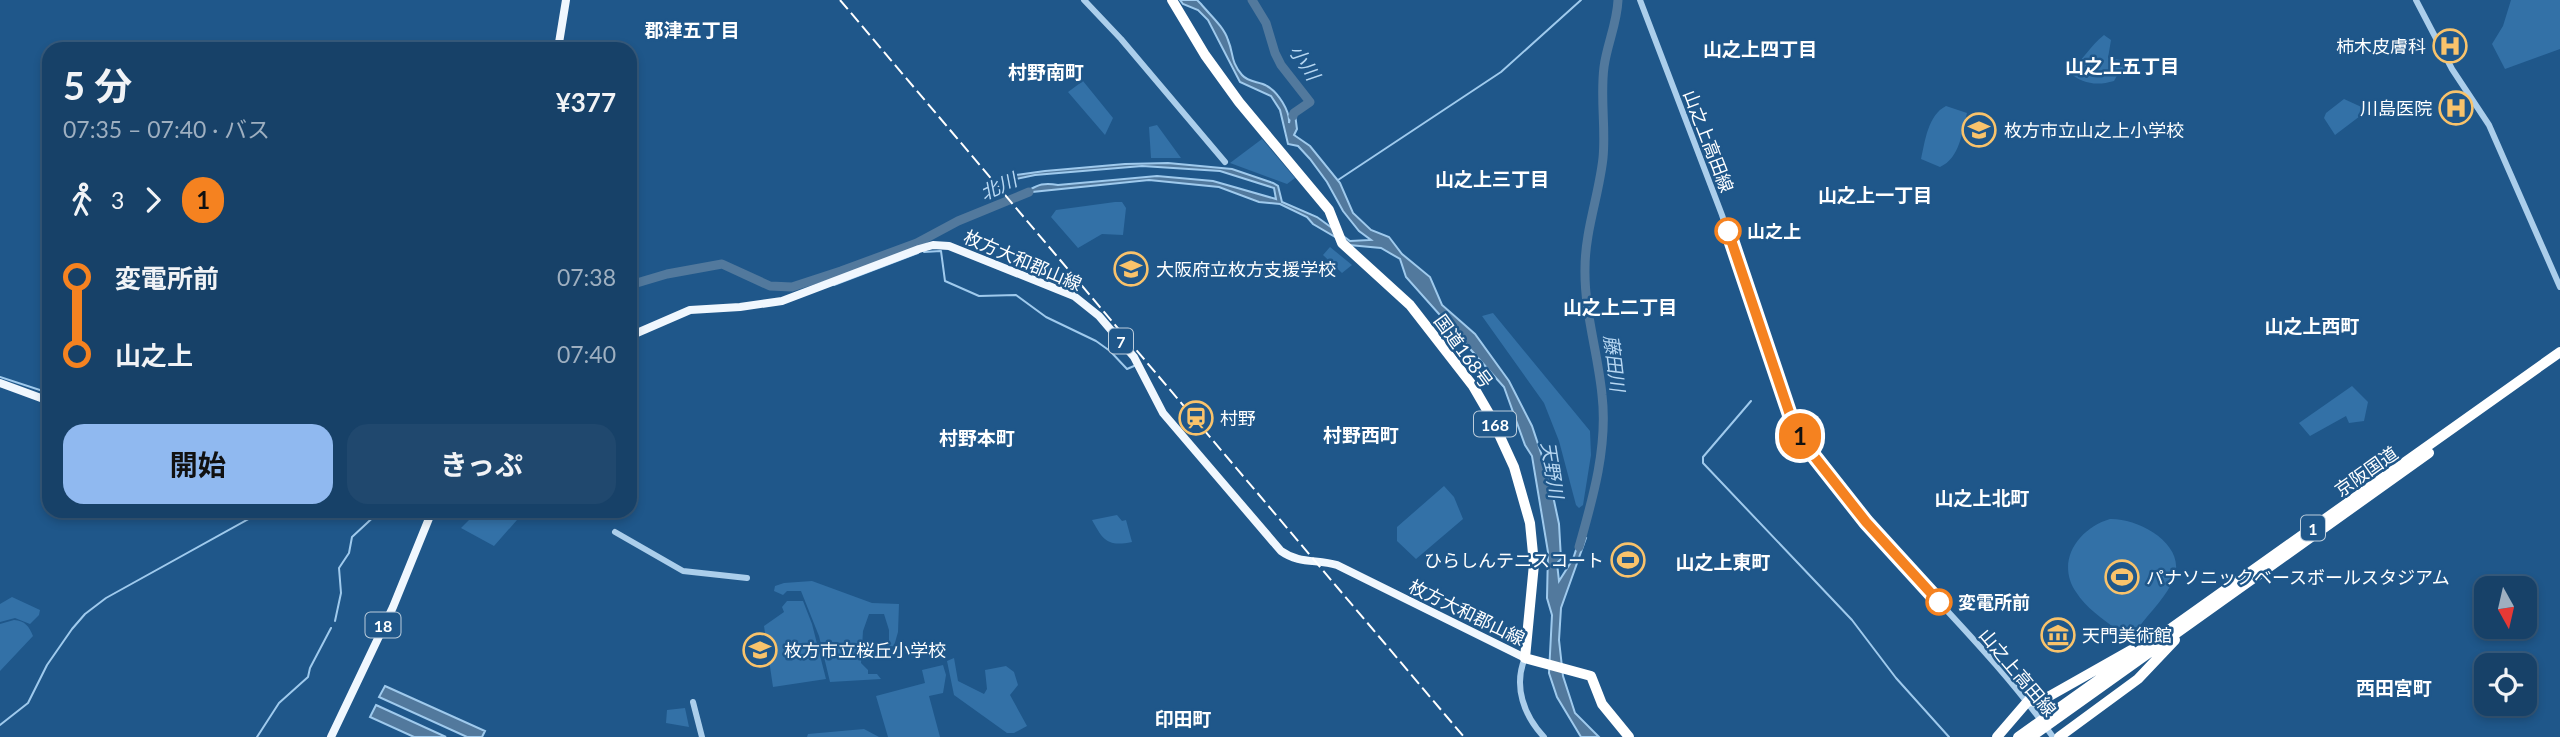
<!DOCTYPE html>
<html lang="ja">
<meta charset="utf-8">
<style>
:root{--surface:#174168;--page:#20486e;--text:#f1f3f6;--muted:#9eafc0;--line:#365a7c;--accent:#90b9f0}
body{margin:0;font-family:Lato,"Noto Sans JP",sans-serif;background:var(--page);color:var(--text);height:100vh;display:flex;flex-direction:column;font-size:26px;white-space:nowrap}
*{box-sizing:border-box;margin:0}
p{font-size:23px;color:var(--muted)}
.icon{flex:none;width:38px;height:38px;fill:none;stroke:currentColor;stroke-width:2;stroke-linecap:round;stroke-linejoin:round}
.map{position:relative;flex:1;overflow:hidden}
.panel{position:absolute;left:42px;top:42px;width:595px;height:476px;display:flex;flex-direction:column;background:var(--surface);border-radius:21px;box-shadow:0 4px 10px #0003,0 0 0 2px var(--line)}
.panel>*{flex:none}
.badge{padding:0 14px;border-radius:23px;font-size:24px;line-height:46px}
.needle{width:46px;rotate:172deg}
.tools{position:absolute;left:2474px;top:576px;display:grid;gap:14px}
.tools a{display:grid;place-items:center;width:63px;height:63px;border-radius:14px;background:var(--surface);box-shadow:0 4px 10px #0003,0 0 0 2px var(--line);font-size:35px}
.map>.badge{position:absolute;translate:-50% -50%;box-shadow:0 0 0 4px #fff}
.legs{display:flex;align-items:center;gap:10px;height:77px;padding:0 21px;font-size:23px}
.legs p{margin-inline-start:auto}
.head{display:flex;align-items:center;justify-content:space-between;height:119px;padding:0 21px}
h1{font-size:38px;font-weight:700;line-height:52px}
.action{display:flex;gap:14px;margin-top:auto;padding:14px 21px}
.action a{flex:1;height:80px;border-radius:21px;background:var(--accent);color:#111;font-size:28px;font-weight:700;line-height:80px;text-align:center}
.action a+a{background:var(--page);color:var(--text)}
ul{padding:0 21px;list-style:none}
li{display:flex;align-items:center;gap:24px;height:77px;font-size:26px}
li i{display:grid;place-items:center;width:10px;height:100%;margin:0 9px;background:currentColor}
li i::after{content:'';width:18px;height:18px;margin:-9px;border:5px solid;border-radius:50%;background:var(--surface)}
li p{margin-inline-start:auto}
li:first-child i{background:linear-gradient(#0000 50%,currentColor 0)}
li:last-child i{background:linear-gradient(currentColor 50%,#0000 0)}
.map>svg:first-child{display:block}
</style>
<div class="map">
<svg width="2560" height="737" viewBox="0 0 2560 737">
<rect width="100%" height="100%" fill="#1f578a"/>
<path fill="#3371a7" d="M2511,0H2560V49L2505,69L2492,44L2503,26Z
M2104,35L2111,40L2108,58L2134,62L2129,75L2119,72L2114,81C2097,86 2082,84 2069,72C2083,60 2090,46 2104,35Z
M1083,81L1113,118L1105,135L1068,92Z
M2344,99L2368,110L2335,135L2324,118L2326,113Z
M1946,106L1967,113C1962,132 1960,158 1940,167L1921,159C1925,141 1928,115 1946,106Z
M1157,125L1181,158H1151L1149,127Z
M1262,139L1295,178L1287,184L1230,163Z
M1115,202H1122L1126,208L1123,235L1102,234L1078,248L1051,217L1056,210Z
M1330,247L1352,265L1342,273L1323,255Z
M1493,313L1590,431L1591,455L1583,505L1579,508L1576,505L1559,441L1544,403L1482,316Z
M2352,386L2368,402L2364,421L2349,423L2346,416L2310,436L2299,423Z
M1444,486L1454,497L1463,519L1416,559L1397,541V527Z
M478,511H522L524,512L494,546L461,528Z
M1117,515L1122,521L1126,520L1132,542C1107,547 1103,540 1092,520Z
M2110,519C2138,518 2187,544 2174,578C2167,596 2150,612 2139,627L2117,630C2102,618 2086,608 2076,592C2055,561 2079,528 2110,519Z
M1624,545L1642,566L1631,576L1613,555Z
M812,581L872,603L899,604L898,632L894,646L886,647L889,643V630L884,614H869L863,631L861,663L868,670V674H877L881,679L830,682L819,636L801,591H787L783,595L774,591L775,586L784,583Z
M12,597L40,610L39,615L30,624L15,618L0,622V604Z
M787,601H803L812,624L826,679L773,687L764,626L784,612L782,607Z
M14,620C25,621 29,626 33,636L0,671V624Z
M954,658L958,681L984,694L987,689L985,670L1006,666L1014,672L1018,685L1010,695L1027,726L1014,733H1007L954,695L947,661Z
M943,665L946,675L943,693L929,696L940,737H888L876,696L925,683L922,670Z
M685,708L689,727L666,723L667,710Z
M864,729L879,737H807L808,734Z"/>
<path fill="#52799d" stroke="#9fcaed" stroke-width="2" d="M1180,0H1197L1201,4C1210,15 1224,27 1228,40C1234,54 1230,61 1242,75C1249,83 1259,81 1267,86C1278,92 1290,111 1289,123L1291,112L1298,108L1300,110L1295,114L1297,129L1294,135L1310,146L1340,183L1353,213L1371,230L1389,237L1402,254L1430,277L1442,305L1475,334L1509,381L1532,426L1549,477L1559,524L1561,559L1557,563L1559,581L1573,559L1581,535L1586,538L1561,608L1559,640L1563,676L1575,713L1599,737H1581L1557,697L1549,673L1552,615L1547,598L1548,552L1532,456L1525,445L1504,387L1406,277L1400,259L1381,248L1349,245L1313,224L1307,217L1280,204L1259,202L1219,187L1149,180L1032,192L1019,198L1018,195C1035,189 1037,181 1058,185L1157,176L1213,181L1276,199L1274,188L1220,171L1142,166L1035,175L1007,181L1005,179L1008,176L1045,171L1125,164L1168,163L1232,169L1273,183L1278,186L1282,202L1317,217L1350,241L1371,240L1359,231L1343,211L1327,182L1310,159L1298,146L1288,144L1280,110L1271,96L1240,82L1208,20L1198,10L1183,4Z
M385,686L485,731L482,737H467L379,697Z
M376,705L446,737H414L370,717Z"/>
<g fill="none" stroke-linecap="round" stroke-linejoin="round">
<path stroke="#9fcaed" stroke-width="2" d="M1338,180L1501,72L1581,0
M924,252L941,251L945,281L979,296L1016,295L1046,317L1096,341L1110,351L1127,369L1134,366
M834,285L918,253
M0,377L49,393
M1751,401L1703,457V463L1852,620L1896,678L1949,737
M335,621L341,593L339,568L349,553L352,537L380,511
M0,725L28,703L47,665L72,629L85,614L106,598L263,511
M257,737L279,703L308,677L310,668L331,628"/>
<path stroke="#52799d" stroke-width="9" d="M1252,0L1266,23L1275,53L1281,65L1310,102L1294,113L1293,116
M630,285L667,274L722,264L770,286L792,287L841,271L917,243L958,221L1029,192
M1579,547C1593,498 1608,446 1602,395C1598,353 1584,311 1585,268C1585,231 1599,195 1603,158C1606,128 1600,98 1604,67C1607,44 1617,24 1618,0"/>
<path stroke="#abceeb" stroke-width="6" d="M1084,0L1121,39L1225,162
M1640,0L1722,215L1790,415C1816,467 1854,509 1892,551C1947,612 2006,670 2053,737
M2416,0L2452,69L2489,125L2560,287
M615,532L683,571L747,578
M1525,658C1513,686 1524,716 1544,737
M693,702L702,737"/>
<path stroke="#f0f7fe" stroke-width="8" d="M558,49L566,0
M630,336L690,310L740,307L782,301L919,249L933,245L949,246L1074,296L1099,316L1134,357L1163,413L1281,551C1299,564 1317,559 1337,565L1525,658
M0,383L49,401
M331,737L393,607L432,511"/>
<path stroke="#fff" stroke-width="10" d="M1172,0L1205,55L1239,102L1329,210L1342,243L1410,305L1473,386L1491,417L1514,467L1530,523L1534,564L1525,658L1591,676L1602,704L1629,737
M1997,737L2028,701L2039,702L2131,650
M2018,737L2560,352
M2031,737L2429,453
M2059,737L2138,679L2175,640"/>
<path stroke="#fff" stroke-width="2" stroke-dasharray="12 5" stroke-linecap="butt" d="M840,0L1464,737"/>
</g>
<g fill="none" stroke-linecap="round" stroke-linejoin="round">
<defs>
<path id="line-1" d="M1728,231L1790,415L1806,446L1866,522L1939,602"/>
</defs>
<use href="#line-1" stroke="#fff" stroke-width="16"/>
<use href="#line-1" stroke="#f58220" stroke-width="10"/>
</g>
<defs>
<symbol id="hospital-ring" viewBox="-11 -11 22 22"><circle r="9.5" fill="#1f578a" stroke="#f9c36b" stroke-width="1.5"/><path d="M-5-5h3v3.5h4V-5h3V5h-3V1.5h-4V5h-3Z" fill="#f9c36b"/></symbol>
<symbol id="school-ring" viewBox="-11 -11 22 22"><circle r="9.5" fill="#1f578a" stroke="#f9c36b" stroke-width="1.5"/><path d="M0-5L7-2L0 1L-7-2ZM-4 1L0 2.5L4 1V4Q0 6-4 4Z" fill="#f9c36b"/></symbol>
<symbol id="station-ring" viewBox="-11 -11 22 22"><circle r="9.5" fill="#1f578a" stroke="#f9c36b" stroke-width="1.5"/><path d="M-3-6H3Q5-6 5-4V2Q5 4 3 4L4.5 6H3L1.5 4h-3L-3 6H-4.5L-3 4Q-5 4-5 2V-4Q-5-6-3-6ZM-3.5-4v3h7v-3ZM-3.5 1v1.5H-2V1ZM2 1v1.5H3.5V1Z" fill="#f9c36b"/></symbol>
<symbol id="stadium-ring" viewBox="-11 -11 22 22"><circle r="9.5" fill="#1f578a" stroke="#f9c36b" stroke-width="1.5"/><path d="M0-5a6.5 5 0 1 0 0 10a6.5 5 0 1 0 0-10ZM-3.5-1.8h7v3.6h-7Z" fill="#f9c36b"/></symbol>
<symbol id="museum-ring" viewBox="-11 -11 22 22"><circle r="9.5" fill="#1f578a" stroke="#f9c36b" stroke-width="1.5"/><path d="M0-6L6-3V-2H-6V-3ZM-5-1h2V3h-2ZM-1-1h2V3h-2ZM3-1h2V3H3ZM-6 4H6V6H-6Z" fill="#f9c36b"/></symbol>
</defs>
<g fill-rule="evenodd">
<use href="#hospital-ring" x="2431" y="27" width="38" height="38"/>
<use href="#hospital-ring" x="2437" y="89" width="38" height="38"/>
<use href="#school-ring" x="1960" y="111" width="38" height="38"/>
<use href="#school-ring" x="1112" y="250" width="38" height="38"/>
<use href="#station-ring" x="1177" y="399" width="38" height="38"/>
<use href="#stadium-ring" x="1609" y="541" width="38" height="38"/>
<use href="#stadium-ring" x="2103" y="558" width="38" height="38"/>
<use href="#museum-ring" x="2039" y="616" width="38" height="38"/>
<use href="#school-ring" x="741" y="631" width="38" height="38"/>
</g>
<g fill="#fff" stroke="#f58220" stroke-width="3.5">
<circle cx="1728" cy="231" r="12"/>
<circle cx="1939" cy="602" r="12"/>
</g>
<g text-anchor="middle" dominant-baseline="central" stroke-width="5" stroke-linejoin="round" paint-order="stroke">
<g fill="#1f578a" stroke="#bccddc" stroke-width="2">
<rect x="1109" y="328.5" width="24" height="25" rx="5"/>
<rect x="1474" y="411.5" width="42" height="25" rx="5"/>
<rect x="2301" y="515.5" width="24" height="25" rx="5"/>
<rect x="365.5" y="612.5" width="35" height="25" rx="5"/>
</g>
<g font-size="16" font-weight="bold" fill="#fff">
<text x="1121" y="341">7</text>
<text x="1495" y="424">168</text>
<text x="2313" y="528">1</text>
<text x="383" y="625">18</text>
</g>
<g font-size="18" fill="#fff" stroke="#1f578a" text-anchor="start">
<text x="2426" y="46" text-anchor="end">柿木皮膚科</text>
<text x="2432" y="108" text-anchor="end">川島医院</text>
<text x="2004" y="130">枚方市立山之上小学校</text>
<text x="1156" y="269">大阪府立枚方支援学校</text>
<text x="1220" y="418">村野</text>
<text x="1604" y="560" text-anchor="end">ひらしんテニスコート</text>
<text x="2146" y="577">パナソニックベースボールスタジアム</text>
<text x="2082" y="635">天門美術館</text>
<text x="784" y="650">枚方市立桜丘小学校</text>
</g>
<g font-size="18" fill="#fff" stroke="#1f578a">
<text transform="translate(1709 141) rotate(69)">山之上高田線</text>
<text transform="translate(1023 260) rotate(23)">枚方大和郡山線</text>
<text transform="translate(1464 351) rotate(54)">国道168号</text>
<text transform="translate(2366 471) rotate(-35)">京阪国道</text>
<text transform="translate(1467 612) rotate(26)">枚方大和郡山線</text>
<text transform="translate(2018 672) rotate(50)">山之上高田線</text>
</g>
<g font-size="18" font-weight="bold" fill="#fff" stroke="#1f578a" text-anchor="start">
<text x="1747" y="231">山之上</text>
<text x="1958" y="602">変電所前</text>
</g>
<g font-size="19" font-weight="bold" fill="#fff" stroke="#1f578a">
<text x="692" y="29">郡津五丁目</text>
<text x="1760" y="48">山之上四丁目</text>
<text x="2122" y="65">山之上五丁目</text>
<text x="1046" y="71">村野南町</text>
<text x="1492" y="178">山之上三丁目</text>
<text x="1875" y="194">山之上一丁目</text>
<text x="1620" y="306">山之上二丁目</text>
<text x="2312" y="325">山之上西町</text>
<text x="1361" y="434">村野西町</text>
<text x="977" y="437">村野本町</text>
<text x="1982" y="497">山之上北町</text>
<text x="1723" y="561">山之上東町</text>
<text x="2394" y="687">西田宮町</text>
<text x="1183" y="718">印田町</text>
</g>
<g font-size="19" font-style="italic" fill="#b7d7f2" stroke="#1f578a">
<text transform="translate(1305 62) rotate(57)">小川</text>
<text transform="translate(998 186) rotate(-25)">北川</text>
<text transform="translate(1615 363) rotate(83)">藤田川</text>
<text transform="translate(1553 470) rotate(81)">天野川</text>
</g>
</g>
</svg>
<div class="tools">
<a><svg class="needle" viewBox="-14 -14 28 28"><path d="M0-13l5 13h-10z" fill="#e53935"/><path d="M0 13l5-13h-10z" fill="#9eafc0"/></svg></a>
<a><svg class="icon" aria-label="locate" viewBox="0 0 24 24"><circle cx="12" cy="12" r="6"/><path d="M12 2v4M12 18v4M2 12h4M18 12h4"/></svg></a>
</div>
<b class="badge" style="left:1800px;top:436px;background:#f58220;color:#111">1</b>
<section class="panel">
<div class="head"><div><h1>5 分</h1><p>07:35 – 07:40 · バス</p></div><b>¥377</b></div>
<div class="legs"><svg class="icon" aria-label="walk" viewBox="0 0 24 24"><circle cx="13" cy="4" r="2"/><path d="M13 8l-2 6 4 7M11 14l-3 7M7 12l3-4h3l4 4"/></svg>3<svg class="icon" aria-label="forward" viewBox="0 0 24 24"><path d="M9 5l7 7-7 7"/></svg><b class="badge" style="background:#f58220;color:#111">1</b></div>
<ul>
<li><i style="color:#f58220"></i><b>変電所前</b><p>07:38</p></li>
<li><i style="color:#f58220"></i><b>山之上</b><p>07:40</p></li>
</ul>
<div class="action"><a>開始</a><a>きっぷ</a></div>
</section>
</div>
